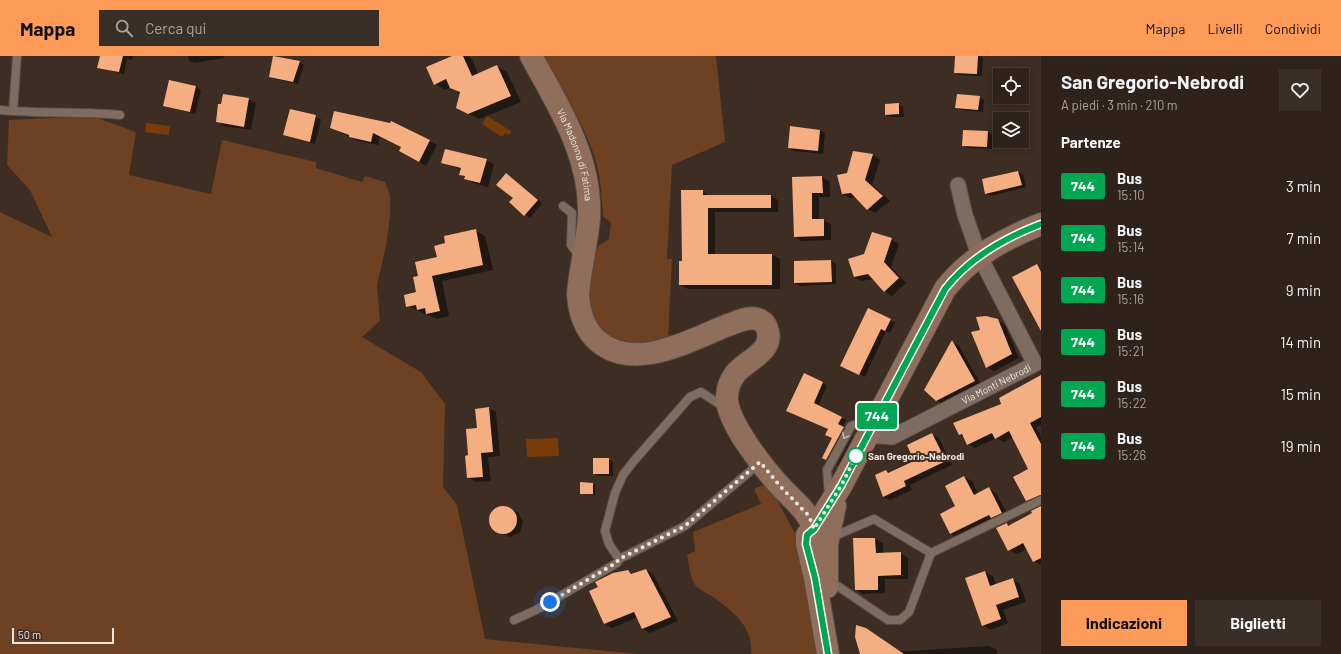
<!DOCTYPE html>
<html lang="it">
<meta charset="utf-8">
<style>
:root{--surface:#2e221a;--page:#3a2f27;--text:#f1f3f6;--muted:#a7a4a2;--line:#493f39;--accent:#fe9b58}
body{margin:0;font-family:Barlow,sans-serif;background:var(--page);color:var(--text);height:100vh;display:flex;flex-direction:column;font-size:15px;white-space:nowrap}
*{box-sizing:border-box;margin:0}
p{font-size:13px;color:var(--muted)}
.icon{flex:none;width:22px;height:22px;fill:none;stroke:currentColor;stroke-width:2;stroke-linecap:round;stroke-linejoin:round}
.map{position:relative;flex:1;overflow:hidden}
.sheet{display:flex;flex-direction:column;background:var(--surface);width:300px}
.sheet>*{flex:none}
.badge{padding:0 8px;border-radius:3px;font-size:14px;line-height:26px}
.buttons{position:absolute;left:993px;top:12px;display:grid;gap:8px}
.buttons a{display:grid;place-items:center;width:36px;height:36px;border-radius:0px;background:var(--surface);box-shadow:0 2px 10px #0003,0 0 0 1px var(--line);font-size:20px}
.scale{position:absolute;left:12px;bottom:10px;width:102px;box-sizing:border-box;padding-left:4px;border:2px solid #efe4de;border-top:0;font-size:11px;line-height:14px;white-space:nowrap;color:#efe4de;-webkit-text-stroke:3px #3d2d23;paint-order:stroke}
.you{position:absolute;width:20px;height:20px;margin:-10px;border:3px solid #fff;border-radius:50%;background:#1a73e8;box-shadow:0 0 0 6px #1a73e833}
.map>.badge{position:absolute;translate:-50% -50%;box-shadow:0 0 0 2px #fff}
h2{padding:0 20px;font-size:15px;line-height:36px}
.round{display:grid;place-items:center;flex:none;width:42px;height:42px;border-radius:0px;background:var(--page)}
.overview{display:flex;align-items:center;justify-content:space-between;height:68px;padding:0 20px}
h1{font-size:19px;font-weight:700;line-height:30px}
.button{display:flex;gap:8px;margin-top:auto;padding:8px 20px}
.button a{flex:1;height:46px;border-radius:0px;background:var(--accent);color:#111;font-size:16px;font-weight:700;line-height:46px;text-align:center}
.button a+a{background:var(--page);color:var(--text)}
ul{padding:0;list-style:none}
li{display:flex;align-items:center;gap:12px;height:52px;padding:0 20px}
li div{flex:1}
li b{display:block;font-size:15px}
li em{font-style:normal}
li .badge{min-width:44px;font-weight:700;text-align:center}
header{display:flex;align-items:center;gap:24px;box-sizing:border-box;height:56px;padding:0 20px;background:var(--accent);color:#111}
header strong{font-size:19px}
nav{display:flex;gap:22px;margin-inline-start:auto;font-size:14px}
.search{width:280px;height:36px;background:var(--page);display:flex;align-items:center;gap:10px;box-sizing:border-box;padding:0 14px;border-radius:0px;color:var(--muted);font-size:15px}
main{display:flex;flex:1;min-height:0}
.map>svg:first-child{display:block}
</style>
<header>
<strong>Mappa</strong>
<div class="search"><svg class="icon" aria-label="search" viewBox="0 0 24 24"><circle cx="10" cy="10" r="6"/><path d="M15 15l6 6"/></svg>Cerca qui</div>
<nav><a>Mappa</a><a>Livelli</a><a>Condividi</a></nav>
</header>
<main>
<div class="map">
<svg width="1041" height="598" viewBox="0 0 1041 598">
<rect width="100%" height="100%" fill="#3d2d23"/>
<path fill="#6d4122" d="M542,0H716L725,86L672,109L667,203H672L668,283L635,288L616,284L602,274L591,258L587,223L598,190L609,183L611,166L603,161C602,142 601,124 596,106C588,74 559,30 542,0Z
M92,60L136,76L129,119L211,138L222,84L316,106V112L362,126L365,120L385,126L390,139V161L386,190L377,229L380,265L362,281L421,316L445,348L443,431L457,449L485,583L637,598H0V156L52,181L30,134L7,109L9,64Z
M765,428L776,442L797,481L822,598H751C754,572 733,555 713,541C708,538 702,535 697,531C690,525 689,508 687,499L695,495L693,476L761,448L754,433Z"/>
<path fill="#783c0a" d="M487,60L511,75L509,79L505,77L502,81L482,68Z
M146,67L170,70L169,79L145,76Z
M558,382L559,400L527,401L526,383Z"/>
<path fill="#0007" d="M101,0H133L132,4L127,3L124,18L98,11Z
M188,0H223L224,2L194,7L189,4Z
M455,0H466L472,3L478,18L497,10L507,16L521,46L479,63L457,52L461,37L451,31L445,34L435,28Z
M956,0H980L983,2L982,20L959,19L955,16Z
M274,1L300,6L304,9L298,28L275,23L270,20Z
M196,31L201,34L195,58L164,49Z
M979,41L984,44L983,56L961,54L956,51Z
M248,43L256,47L251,74L224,70L217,65Z
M898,48L903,51L904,61H891L886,59Z
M290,54L321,63L315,88L284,78Z
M335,56L429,85L437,89L426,110L400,95L402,91L380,80L378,89L357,85L331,71Z
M820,74L825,77L823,98L794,95L789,92Z
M988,76L993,79L992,93L968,92L963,89Z
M873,99L880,104L872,129L890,145L875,157L868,153L857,141L850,142L843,138L848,118Z
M486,104L494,108L488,131L473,127L460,118L461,114L443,107Z
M1018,116L1023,118L1026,131L991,140L986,137Z
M506,119L542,147L530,162L510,146L514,142Z
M822,121L830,126V141H819V164H823L831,168V184L802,185L794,180L793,122Z
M702,135L710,140H771L778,144V156H715V199H772L780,203V233H688L680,229L683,206Z
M475,174L485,180L493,214L442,225L449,260L437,263L407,250L417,237L419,221L438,202L447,188Z
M891,183L899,188L891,211L906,227L892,240L884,235L873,223L862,225L854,221L865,199Z
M831,205L836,208V228L800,230L795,227Z
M890,264L895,267L890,277L886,275L865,321L842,309Z
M997,264L1005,269L1019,302L994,315L987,311L982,274Z
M952,286L959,290L982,330L944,349L936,344Z
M1041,320V369L1036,371L1041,380V446L1034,449L1027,444L1030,413L1013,381L1004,386L997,382L975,392L967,388L964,381L960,379Z
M823,327L827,330L818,350L846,364L843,371L848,375L831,406L823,402L833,382L829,373L792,358Z
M489,352L496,356L500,400L488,401L491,425L476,426L468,422L469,400L478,373Z
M932,379L939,382L952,409L910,429L912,434L890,444L883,441L886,415L891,417L916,406Z
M853,380L854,381L840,410L837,409Z
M608,403L613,406V420H598L594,417Z
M964,421L972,425L978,438L989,432L996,437L1009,461L959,482L951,478L941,458L957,451Z
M593,428L595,429V439L581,437Z
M503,450L518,456L523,466L520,476L510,481L494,475L489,465L493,455Z
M1041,451V509L1034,505L1028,492L1017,498L1009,494L1007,468L1010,470L1034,457Z
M854,483H875L883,487V498L900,497L908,502V523H885V537L863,538L856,534Z
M646,514L653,518L678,565L650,577L642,573L638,561L612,572L604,567L599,532L628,515L634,518Z
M985,516L993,520L996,529L1012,523L1020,528L1026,546L1003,554L1008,567L990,574L983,569Z
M989,590L997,594V598H861Z"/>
<path fill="#f4ae82" d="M100,0H123L119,16L97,12Z
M273,0L300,5L293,26L269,21Z
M452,0H463L472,20L497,9L511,40L468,58L456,52L460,36L450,32L446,23L434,29L426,11Z
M955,0H978L977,18L954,17Z
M169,24L196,30L190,56L163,50Z
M223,38L249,42L244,71L216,66L218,48H221Z
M957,38L980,40L978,54L955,52Z
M899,47V58L885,59V48Z
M290,53L316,59L310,86L283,79Z
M334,55L390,67L391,65L430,84L419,106L399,95L401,91L373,77L371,86L349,81V79L330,72Z
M790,70L820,74L818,95L788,92Z
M963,74L988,75L987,91L962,90Z
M445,93L487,103L480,127L464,123L465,120L459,119L461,112L441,107Z
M853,95L873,98L865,124L883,140L867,154L851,137L842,138L837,119L847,117Z
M1018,115L1022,129L985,138L982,123Z
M506,117L538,144L524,160L509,146L513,142L496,129Z
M822,120L823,137H812V163H824V180L794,181L792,121Z
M681,134H703V139H771V152H708V198H772V229H679V205H682Z
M476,173L483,209L432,220L440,255L426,258L425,252L417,254L416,249L406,251L404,239L416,236L413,221L418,220L415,206L437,201L434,190L445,187L444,180Z
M872,176L892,182L884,206L899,222L884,236L868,218L854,221L848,203L864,198Z
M831,204L832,226L794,227V205Z
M1037,208L1041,216V275L1012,221Z
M868,252L891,263L885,275L881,273L859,319L840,310Z
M986,260L998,263L1012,298L986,312L971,276L980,274L976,261Z
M952,284L975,325L936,345L924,334Z
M804,317L823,326L814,347L842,361L838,368L844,371L826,404L822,402L832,382L825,379L828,373L786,355Z
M1041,319V361L1030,367L1041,388V439L1026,445L1013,421L1028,413L1009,375L995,383L992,377L967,389L962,378L959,379L953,367L1001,348L999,342Z
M489,351L493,396L481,397L483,421L467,422L465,400L468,399L466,373L477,372L475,353Z
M932,377L946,405L904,425L906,430L883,441L875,419L886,414L888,417L914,405L907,389Z
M593,402H609V418H593Z
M964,420L974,439L989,431L1002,457L991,462L989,459L950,478L940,458L955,450L945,430Z
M580,426L593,427V438H580Z
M489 464a14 14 0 1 1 28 0a14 14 0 1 1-28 0Z
M1041,450V502L1033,506L1023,487L1008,495L996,472L1007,467L1008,470L1032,457L1031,455Z
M853,482H875L876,497L901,496V519L878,520V534H855Z
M646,513L671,561L642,573L634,556L604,568L589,535L598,531L595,526L613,517L628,514L631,518Z
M985,515L990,530L1013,522L1019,541L996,549L1001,563L982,570L965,522Z
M856,569L866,572L904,598H860L855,581Z"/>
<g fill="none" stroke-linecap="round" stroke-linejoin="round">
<defs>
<path id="service" d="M0,54C40,58 80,55 120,59
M13,55L17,0
M563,150L572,157L571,189L580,201
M829,440L827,414L851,370L872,363
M830,482L874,463L931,497L1041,444
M619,503L685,470L760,407
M829,526L836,529L888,564H900L909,556L931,497
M514,564L536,554L617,507L619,503L609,488L605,475L615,437L623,419L633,406L690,341L701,336L725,352"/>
<g id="minor">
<path id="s1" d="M867,379L892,381L1035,308L979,199L965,159L958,129"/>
</g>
<g id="secondary">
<path id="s2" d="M531,0C559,51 592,102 589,162C587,188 580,212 578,238C579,256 585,275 599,286C636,316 690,284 728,269C737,266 749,259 760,264C764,266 767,271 768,276C773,296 745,305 735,318C730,325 727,333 727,341C726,365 764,413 781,431C794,445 807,454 814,473"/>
<path d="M827,531V488L835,450"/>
<path d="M828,598L815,522L807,488V479L814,473L841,430L945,233C970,201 1004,183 1041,168"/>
</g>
</defs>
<use href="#service" stroke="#584b43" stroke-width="10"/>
<use href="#minor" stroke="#584b43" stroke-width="17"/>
<use href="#secondary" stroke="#584b43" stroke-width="24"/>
<use href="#service" stroke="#7e6c60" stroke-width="8"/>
<use href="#minor" stroke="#7e6c60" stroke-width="15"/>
<use href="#secondary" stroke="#8f6f5b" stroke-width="22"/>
</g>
<defs><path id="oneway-chevron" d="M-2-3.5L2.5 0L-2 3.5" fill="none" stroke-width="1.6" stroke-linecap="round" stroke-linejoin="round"/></defs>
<use stroke="#c7bab2" href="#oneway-chevron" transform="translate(845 380) rotate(118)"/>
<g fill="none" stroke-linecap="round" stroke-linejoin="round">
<defs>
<path id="line" d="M828,598L815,522L806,488L807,479L814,473L841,430L945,233C970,201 1004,182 1041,168"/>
</defs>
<use href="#line" stroke="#fff" stroke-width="9"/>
<use href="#line" stroke="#00a651" stroke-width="6"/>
<path stroke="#efe4de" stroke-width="4" stroke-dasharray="0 7.2" d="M550,546L616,507L619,503L685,470L760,406L780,430L809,460L814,473L841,430L856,400"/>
</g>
<circle fill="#fff" stroke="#00a651" stroke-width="2" cx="856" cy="400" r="8"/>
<g text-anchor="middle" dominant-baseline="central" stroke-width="4" stroke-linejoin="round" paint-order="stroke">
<g font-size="10" fill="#efe4de" stroke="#3d2d23">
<text stroke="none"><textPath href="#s2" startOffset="109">Via Madonna di Fatima</textPath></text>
<text stroke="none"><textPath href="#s1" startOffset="142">Via Monti Nebrodi</textPath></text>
</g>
<g font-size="10" font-weight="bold" fill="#efe4de" stroke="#3d2d23" text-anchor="start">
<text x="868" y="400">San Gregorio-Nebrodi</text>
</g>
</g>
</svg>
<div class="buttons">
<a><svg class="icon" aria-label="locate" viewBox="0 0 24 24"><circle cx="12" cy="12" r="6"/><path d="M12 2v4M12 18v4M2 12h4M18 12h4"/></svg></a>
<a><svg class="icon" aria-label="layers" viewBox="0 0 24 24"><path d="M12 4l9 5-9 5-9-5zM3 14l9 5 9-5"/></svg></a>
</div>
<div class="scale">50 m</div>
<div class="you" style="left:550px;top:546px"></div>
<b class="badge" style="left:877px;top:360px;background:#00a651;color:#fff">744</b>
</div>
<section class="sheet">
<div class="overview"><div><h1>San Gregorio-Nebrodi</h1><p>A piedi · 3 min · 210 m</p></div><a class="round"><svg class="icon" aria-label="heart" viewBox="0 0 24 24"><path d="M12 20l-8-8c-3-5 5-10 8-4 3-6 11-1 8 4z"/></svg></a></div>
<h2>Partenze</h2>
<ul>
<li><span class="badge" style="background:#00a651;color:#fff">744</span><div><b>Bus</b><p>15:10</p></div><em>3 min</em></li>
<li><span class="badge" style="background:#00a651;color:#fff">744</span><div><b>Bus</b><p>15:14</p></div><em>7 min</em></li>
<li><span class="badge" style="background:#00a651;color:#fff">744</span><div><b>Bus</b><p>15:16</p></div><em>9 min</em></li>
<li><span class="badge" style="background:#00a651;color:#fff">744</span><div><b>Bus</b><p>15:21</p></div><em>14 min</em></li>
<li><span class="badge" style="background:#00a651;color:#fff">744</span><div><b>Bus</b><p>15:22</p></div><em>15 min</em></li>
<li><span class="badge" style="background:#00a651;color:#fff">744</span><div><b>Bus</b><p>15:26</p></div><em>19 min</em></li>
</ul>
<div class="button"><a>Indicazioni</a><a>Biglietti</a></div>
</section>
</main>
